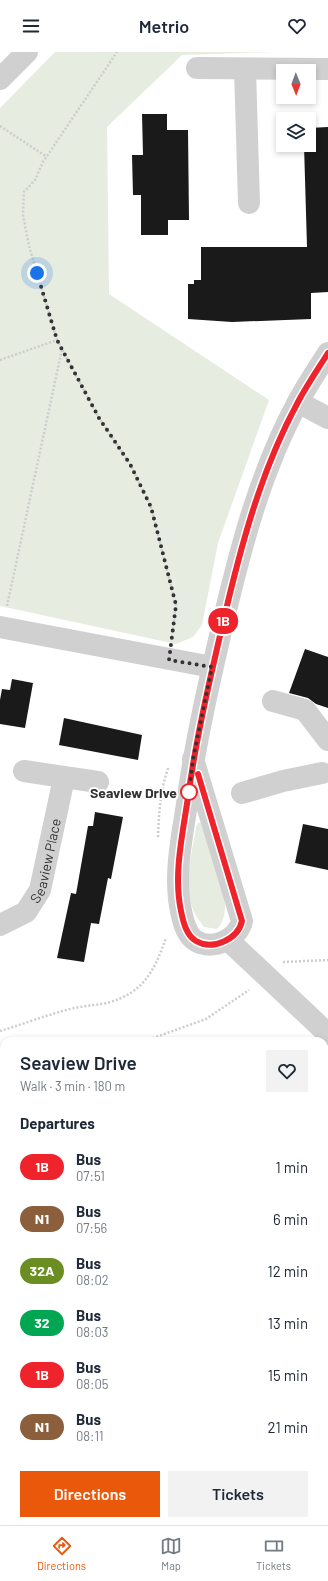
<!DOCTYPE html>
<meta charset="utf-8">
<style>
:root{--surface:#fff;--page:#f2f2f3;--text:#1f2937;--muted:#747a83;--line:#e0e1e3;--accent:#ea580c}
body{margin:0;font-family:Barlow,sans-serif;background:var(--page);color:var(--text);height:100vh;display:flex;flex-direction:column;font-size:15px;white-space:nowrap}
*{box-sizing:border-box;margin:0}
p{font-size:13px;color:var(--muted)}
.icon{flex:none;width:22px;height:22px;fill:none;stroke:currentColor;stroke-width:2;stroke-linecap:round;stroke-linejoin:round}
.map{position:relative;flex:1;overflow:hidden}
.drawer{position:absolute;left:0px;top:985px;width:328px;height:488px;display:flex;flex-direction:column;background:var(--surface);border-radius:12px 12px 0 0;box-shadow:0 2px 6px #0003}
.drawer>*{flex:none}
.badge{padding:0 8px;border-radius:13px;font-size:14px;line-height:26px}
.needle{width:26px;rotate:179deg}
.fabs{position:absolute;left:276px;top:12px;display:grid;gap:8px}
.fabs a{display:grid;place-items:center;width:40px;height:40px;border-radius:0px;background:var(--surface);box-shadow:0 2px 6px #0003;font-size:20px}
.you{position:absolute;width:20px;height:20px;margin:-10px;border:3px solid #fff;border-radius:50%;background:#1a73e8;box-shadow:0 0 0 6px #1a73e833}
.map>.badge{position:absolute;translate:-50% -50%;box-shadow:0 0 0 2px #fff}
h2{padding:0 20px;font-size:15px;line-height:36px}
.round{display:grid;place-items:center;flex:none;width:42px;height:42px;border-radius:0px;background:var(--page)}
.summary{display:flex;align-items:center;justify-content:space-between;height:68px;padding:0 20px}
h1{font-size:19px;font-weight:600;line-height:30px}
.cta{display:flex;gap:8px;margin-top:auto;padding:8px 20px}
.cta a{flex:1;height:46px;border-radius:0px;background:var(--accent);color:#fff;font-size:16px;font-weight:600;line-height:46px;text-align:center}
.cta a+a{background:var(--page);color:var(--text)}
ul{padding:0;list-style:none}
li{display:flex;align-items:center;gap:12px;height:52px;padding:0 20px}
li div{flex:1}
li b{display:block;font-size:15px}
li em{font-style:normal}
li .badge{min-width:44px;font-weight:700;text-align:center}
header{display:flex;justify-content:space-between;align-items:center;height:52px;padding:0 20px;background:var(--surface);font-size:18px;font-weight:600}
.tabs{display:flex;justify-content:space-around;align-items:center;height:56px;border-top:1px solid var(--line);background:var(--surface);font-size:11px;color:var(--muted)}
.tabs a{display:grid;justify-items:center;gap:2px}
.tabs .selected{color:var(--accent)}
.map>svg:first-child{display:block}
</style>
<header><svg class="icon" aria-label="menu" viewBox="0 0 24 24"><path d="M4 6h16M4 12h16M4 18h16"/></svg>Metrio<svg class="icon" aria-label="heart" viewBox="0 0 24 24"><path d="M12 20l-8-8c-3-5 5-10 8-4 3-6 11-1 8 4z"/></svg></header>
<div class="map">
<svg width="328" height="1473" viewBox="0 0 328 1473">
<rect width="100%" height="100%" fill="#fff"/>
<path fill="#e6ecdf" d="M55,0H273L182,3L107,75L109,242L269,348L218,491L202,573L193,585L176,592L0,554V56Z
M201,770C210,797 239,855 217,877L204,875C201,871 197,866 195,862C182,836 192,802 196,775L198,771Z"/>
<path fill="#1a1a1a" d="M142,62H167V78H188L189,168H168V183H141V143H133L132,103H143Z
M328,75V240L311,241V267L232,270L188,267V232H194V228H201V195H307L304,93H309V76Z
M305,597L328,605V656L316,652L308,646L289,641Z
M12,627L33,631L25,676L0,672V648L2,637L10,638Z
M64,666L142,683L138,708L59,693Z
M95,760L123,765L111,827L108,826L99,872L91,871L84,910L57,906L71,841L76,842L88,774H93Z
M303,772L328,777V818L295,811Z"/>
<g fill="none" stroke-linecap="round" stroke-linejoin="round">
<path stroke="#cdcdcd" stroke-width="2.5" stroke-dasharray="2 2" stroke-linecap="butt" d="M0,74L47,105
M57,288L29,194L23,163L24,140L35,128L43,110L117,0
M0,308L57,288L99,366L130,412L151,455L176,553L172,585
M7,554L62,297
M158,785C159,761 160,737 169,714
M283,910L328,908
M0,979C24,972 49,962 74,956C85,954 96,953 107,951C144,941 154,919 166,886
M145,989L206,967L249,938
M0,1016L4,1015
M0,1176L3,1184
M0,1297L4,1295
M0,1345L4,1343
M135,1469L137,1473
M164,1469L166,1473
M174,1473L182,1469"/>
<g stroke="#d0d0d0" stroke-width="22">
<path d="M197,16L328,17"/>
<path d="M245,17L249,151"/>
<path d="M0,27L27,0"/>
<path d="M298,350L328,366"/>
<path d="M0,575L212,615"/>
<path d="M273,649L305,658L328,688"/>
<path d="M193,707L242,869C238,887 213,899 196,889C186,883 183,869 181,859C173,822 183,781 188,745C196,687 209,631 222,575C240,498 260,420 298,350C307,333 318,317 328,301"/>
<path d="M24,719L98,730"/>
<path d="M242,741L283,729L322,721"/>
<path id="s1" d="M0,873L26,860L40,838L64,726"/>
<path d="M228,888L328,982"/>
<path d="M324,1109L328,1108"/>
<path d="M324,1137L328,1153"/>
<path d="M0,1211L4,1219"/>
<path d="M324,1339L328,1338"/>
<path d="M0,1449L4,1447"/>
<path d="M21,1469L23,1473"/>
<path d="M278,1469L280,1473"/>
</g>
</g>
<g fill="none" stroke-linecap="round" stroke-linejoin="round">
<defs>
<path id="line" d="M198,722L242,869C238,887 213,899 196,889C186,883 183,869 181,859C173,822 183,781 188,745C196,687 209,631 222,575C240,497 260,420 298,350C307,333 318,317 328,301"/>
</defs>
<use href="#line" stroke="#fff" stroke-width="9"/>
<use href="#line" stroke="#ee232c" stroke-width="6"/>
<path stroke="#333" stroke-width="4" stroke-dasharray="0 7.2" d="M37,221L57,288L99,366L130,412L151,455L176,553L169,608L212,615L193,707L189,740"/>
</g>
<circle fill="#fff" stroke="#ee232c" stroke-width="2" cx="189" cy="740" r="8"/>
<g text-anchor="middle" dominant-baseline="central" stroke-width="4" stroke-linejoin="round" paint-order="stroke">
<g font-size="14" font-weight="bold" fill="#333" stroke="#fff" text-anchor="end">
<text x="177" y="740">Seaview Drive</text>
</g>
<g font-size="14" fill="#333" stroke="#fff">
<text stroke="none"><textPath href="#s1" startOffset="85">Seaview Place</textPath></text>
</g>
</g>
</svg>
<div class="fabs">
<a><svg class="needle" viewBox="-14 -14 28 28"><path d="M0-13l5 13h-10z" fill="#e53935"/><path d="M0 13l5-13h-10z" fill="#747a83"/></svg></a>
<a><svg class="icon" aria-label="layers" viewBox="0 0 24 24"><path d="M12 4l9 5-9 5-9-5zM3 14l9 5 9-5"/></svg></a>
</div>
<div class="you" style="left:37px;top:221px"></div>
<b class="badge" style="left:223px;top:569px;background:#ee232c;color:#fff">1B</b>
<section class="drawer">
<div class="summary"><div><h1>Seaview Drive</h1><p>Walk · 3 min · 180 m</p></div><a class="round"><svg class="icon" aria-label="heart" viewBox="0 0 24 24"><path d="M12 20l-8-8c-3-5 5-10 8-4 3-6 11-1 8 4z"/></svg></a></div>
<h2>Departures</h2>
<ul>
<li><span class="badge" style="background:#ee232c;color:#fff">1B</span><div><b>Bus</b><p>07:51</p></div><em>1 min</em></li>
<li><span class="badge" style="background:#8b5e3c;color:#fff">N1</span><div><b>Bus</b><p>07:56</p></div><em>6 min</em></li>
<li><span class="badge" style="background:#6b8e23;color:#fff">32A</span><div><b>Bus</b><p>08:02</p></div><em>12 min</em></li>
<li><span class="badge" style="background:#00a651;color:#fff">32</span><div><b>Bus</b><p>08:03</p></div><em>13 min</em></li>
<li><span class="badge" style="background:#ee232c;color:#fff">1B</span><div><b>Bus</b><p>08:05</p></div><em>15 min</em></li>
<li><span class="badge" style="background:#8b5e3c;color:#fff">N1</span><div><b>Bus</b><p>08:11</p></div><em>21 min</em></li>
</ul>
<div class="cta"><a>Directions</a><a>Tickets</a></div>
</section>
</div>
<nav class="tabs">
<a class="selected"><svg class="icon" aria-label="directions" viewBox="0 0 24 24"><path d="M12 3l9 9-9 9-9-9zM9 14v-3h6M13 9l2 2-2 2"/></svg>Directions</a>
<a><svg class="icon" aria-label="map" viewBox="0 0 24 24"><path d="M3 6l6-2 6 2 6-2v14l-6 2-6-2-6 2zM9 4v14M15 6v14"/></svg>Map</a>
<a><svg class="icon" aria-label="tickets" viewBox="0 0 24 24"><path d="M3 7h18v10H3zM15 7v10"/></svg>Tickets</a>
</nav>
